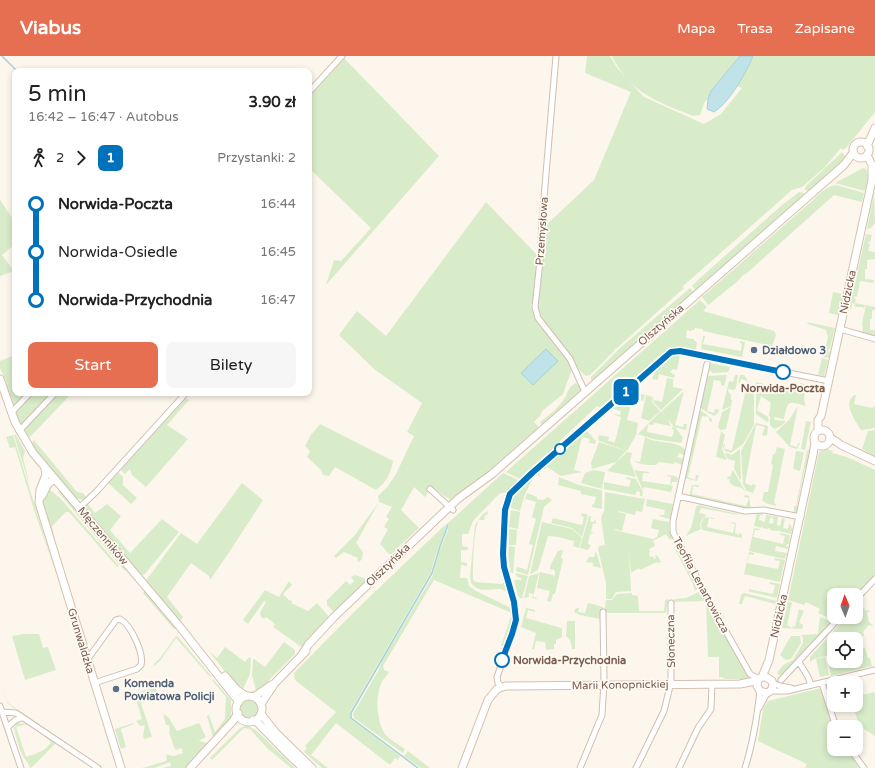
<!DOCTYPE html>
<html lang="pl">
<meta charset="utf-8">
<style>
:root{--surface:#fff;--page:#f6f6f6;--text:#222;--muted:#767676;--accent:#e76f51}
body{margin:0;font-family:"Varela Round",sans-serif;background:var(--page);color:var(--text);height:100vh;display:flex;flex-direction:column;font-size:15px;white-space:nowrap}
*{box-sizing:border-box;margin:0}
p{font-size:13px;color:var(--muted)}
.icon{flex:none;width:22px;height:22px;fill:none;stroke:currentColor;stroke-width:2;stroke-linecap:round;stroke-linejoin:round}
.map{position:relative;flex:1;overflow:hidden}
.sheet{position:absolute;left:12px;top:12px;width:300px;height:328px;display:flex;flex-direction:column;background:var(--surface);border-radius:8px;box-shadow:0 2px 6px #0003}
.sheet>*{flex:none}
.badge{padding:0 8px;border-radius:6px;font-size:14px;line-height:26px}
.needle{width:26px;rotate:358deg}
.controls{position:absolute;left:827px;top:532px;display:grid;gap:8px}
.controls a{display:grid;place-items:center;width:36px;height:36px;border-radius:8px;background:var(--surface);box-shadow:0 2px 6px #0003;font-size:20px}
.map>.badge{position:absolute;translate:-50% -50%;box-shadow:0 0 0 2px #fff}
.legs{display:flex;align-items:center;gap:6px;height:44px;padding:0 16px;font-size:13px}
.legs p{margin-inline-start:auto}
.headline{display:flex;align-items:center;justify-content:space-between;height:68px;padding:0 16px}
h1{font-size:22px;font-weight:600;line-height:30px}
.action{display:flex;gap:8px;margin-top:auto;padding:8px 16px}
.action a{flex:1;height:46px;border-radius:8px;background:var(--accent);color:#fff;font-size:16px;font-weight:600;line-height:46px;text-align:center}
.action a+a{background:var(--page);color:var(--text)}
ul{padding:0 16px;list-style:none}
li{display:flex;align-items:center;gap:14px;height:48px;font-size:15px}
li i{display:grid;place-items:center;width:6px;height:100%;margin:0 5px;background:currentColor}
li i::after{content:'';width:10px;height:10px;margin:-5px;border:3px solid;border-radius:50%;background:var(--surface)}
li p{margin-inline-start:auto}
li:first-child i{background:linear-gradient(#0000 50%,currentColor 0)}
li:last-child i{background:linear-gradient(currentColor 50%,#0000 0)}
header{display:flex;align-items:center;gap:24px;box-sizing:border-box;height:56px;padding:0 20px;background:var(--accent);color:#fff}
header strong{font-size:19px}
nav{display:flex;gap:22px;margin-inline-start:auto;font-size:14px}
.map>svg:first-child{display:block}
</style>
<header>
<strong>Viabus</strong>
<nav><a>Mapa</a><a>Trasa</a><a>Zapisane</a></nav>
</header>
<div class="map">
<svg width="875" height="712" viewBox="0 0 875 712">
<rect width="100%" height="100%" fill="#fdf6ec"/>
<path fill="#d8ecc9" d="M587,0H610L617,12L644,41L704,68L721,58L742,32L736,30L748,11L753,0H875V56L847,91L843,94L841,92L824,112L802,131L792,134L682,231L684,232L616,293L615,292L614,295L590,319L586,320L581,316L562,288L541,263L537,250L544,171L594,124L631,36L585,17Z
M612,0H740L711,35L708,43L705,45L700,59L693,60C678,54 654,45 642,36C630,28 618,13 612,0Z
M343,1L439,100L326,229L334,204L341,205L371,172L309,112V37Z
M842,96L846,102L809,135L805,134V132L807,129Z
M863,112L866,113L868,121L865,135L835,127Z
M836,129L864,137L862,146L834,139L747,217L742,220L738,225L708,249L702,241L813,144C819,138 827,130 836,129Z
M799,136L804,137L803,140L696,235L692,230L699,223L782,149Z
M874,137L875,167L871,172L867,173Z
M0,144L15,166V188L2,199L14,215L0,220Z
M486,146L538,200L535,239L531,249L533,256L538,268L566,300L572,313L563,338L542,355L540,360L534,366L539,371C512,396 481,426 450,444L431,430L425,441L414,431L401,454L419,472L390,499L380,488L388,473L384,471L389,463L386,461L392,451L379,446L356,487L363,496L362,503L359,506L357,505L358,502L344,496L336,502L334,500L355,479L379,446L378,440L388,430L396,418L414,380L407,376L422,347L374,313L339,279L357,255L386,280Z
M866,178L872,179L870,186H868V187L870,188L868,195L875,196V203L867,204V213H865V223L874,224L873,227L860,225L857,241L855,240L854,243H856L855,247L865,249L864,253L863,251H855L854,247H852L851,254L849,253Z
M848,208L838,259L829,257L833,236L842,238Z
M690,232L694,236L680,248L594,325L591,324V321L620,292Z
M700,244L707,251L703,255L774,275L776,279L772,290L703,275V273L695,272V274H692L691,275L687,274L686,282L693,283L697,287L696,294L695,295L678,293L654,309L601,352L597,350L560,385L562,388L522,424L506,416Z
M866,249L875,251V254H872V263H870V274H875V279L863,276L862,267Z
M807,266L835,272L830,292L828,295L830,296L829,302L823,301L828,296L824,297L828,281L826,274L808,268Z
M703,280H705L703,288L741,295L742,288L740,287V285L745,286L742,301L701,293Z
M675,298L680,299L677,314L673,313L670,316L675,319L674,322L659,318L658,324L652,323C655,312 665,304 675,298Z
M15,299V337H28L13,353L7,334V328L0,312V305Z
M822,302L828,304L824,320L818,319Z
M710,307L730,311L728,316L712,317L711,315L708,316Z
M727,319L724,330L721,329V325L714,324L707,355L714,357L715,353L719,354L718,357L714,360L700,352L707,320Z
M735,319H738L736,332L734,334L728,333V335L731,339V344H732L731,350L722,354L729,325L733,326Z
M740,319H744L754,333V369L743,388L731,397L725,395L723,392L724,388H725L724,393L732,394L748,325L741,323L740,327H738Z
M667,322L673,323V331L683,333L661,354L653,346L654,341V344L662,346Z
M756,326L802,337L805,330L800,328L801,327L806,329L804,344L806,350C786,344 788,345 784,363L774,361L775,364L786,365L781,370L774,373L770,369V360H769L771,347L761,340L757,354L768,361L769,365L767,366L756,358Z
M576,327L583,333L562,353L542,369L540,366C550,359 559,351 566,340C568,335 570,329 576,327Z
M684,335L675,369L683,371L684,368H687L686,374L674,371L662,355Z
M632,336L645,339L643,345L640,344L641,340L633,339L627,364L638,367L636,379L627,395L599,385L598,383L599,379L609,381L608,385L615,386L621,361L627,363L615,359V358L620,359L621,355L613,353Z
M32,337H53L21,370L15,357Z
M56,337H72L31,380L28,382L23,373Z
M646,339L653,341L652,346L660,355L649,365L641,362Z
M854,339H856L854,348L872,352L875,350V372L861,374L859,371C854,362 843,348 854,339Z
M185,342L189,344L167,369L188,383L146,431L132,419L130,413L125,418L120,413Z
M798,350L790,389L797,391L798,387H800L797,393L790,391L776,376L789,364Z
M731,351L726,373L720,374L718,371L722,356Z
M699,353L712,363V366L709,365V361L702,360L688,421L695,424L696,419H699L697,425L684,422Z
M661,355L667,361L671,370L650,366Z
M806,365L811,366L805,394L801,393Z
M650,366L654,367L653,369L648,368L647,376L672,381L674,374L672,373V371L676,372L683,382L681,387L653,383L638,378Z
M756,367L768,370L767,380L762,379L765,371L756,369L745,427L752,430V428L756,429L753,437L747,435L743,428L741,395Z
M320,368L393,405C390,419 387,425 376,434L335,411L329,420L323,419L321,414L307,401L310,395L305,390L311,379Z
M586,374L596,385L595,388L589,387L590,383L582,381L574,414L582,416L561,420L547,411L539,417L540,420H538V416Z
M875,374V400L862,393L868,375Z
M721,375L725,379L722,393L727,404L716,401Z
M13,379L54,512L34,454L15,391L10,392L6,381Z
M14,379H16L25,395L23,402L31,434Z
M645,381C658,389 674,383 686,394L685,400L679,397L677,401L683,403V401L685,402L683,409L674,406V408L659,406L656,409C650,409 640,409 634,405L640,406Z
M34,384L77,436L83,437L87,442L86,444L78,443L75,442L33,391L32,387Z
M599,386L626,395L616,406L592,413L591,407Z
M777,391L785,393L774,447L776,448V450L765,447V446L762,445L764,436H768L773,409L771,408L773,398H775Z
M740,393L741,423L740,424L734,412L735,405L728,403L725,398L726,397L732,399Z
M809,393L811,394L808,412H805L797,450L800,451L797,457L794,458V451L796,450L807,395Z
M827,393L833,395L832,397L847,401L875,414V518L856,539H834V561H836L833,564L818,557L820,553L806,546L804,549L788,544L819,396Z
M796,395L804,396L800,415L793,413Z
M627,396L632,397L630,405L636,421L607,415Z
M594,414L605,416L602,433L581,427L585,417Z
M634,414L649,416V417H643L642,425L670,429L671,421L667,420L668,419L675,420L678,422L677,426H672L671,430H673L671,436L644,431L643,434Z
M733,414L746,436L742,432L734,430L729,426L730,423H727L728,420L730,421Z
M117,417H119L123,421V429L137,442L131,448L108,427Z
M503,417L520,425L510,436L501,437L499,438L473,465L468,478H462V490L468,491V494H461V506L467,507V510L461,509L460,522H467L469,530L476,535L511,552L515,553L514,568H511L504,586L506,589L501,590L512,557L434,524L383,610L384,614L389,616C388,619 385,621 383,624C375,637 376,665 385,678C390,684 399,689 405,693L403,697L354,662L353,658L379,613L382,605L432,521L439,496L448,474L447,468Z
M559,421L579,429L601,434L602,435V453L592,451V448L594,449L596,441L581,438V435L558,429Z
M627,421L636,423L643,436L642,440H640V436L637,435L635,439L604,433V426L629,431L631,424L626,423Z
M531,422H533L525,438L520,455L511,452C511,438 521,431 531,422Z
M242,427L263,444L232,492L210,524L209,520L191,507L167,541L183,561L181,564L179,565L145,526L181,477L197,488Z
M692,429H699L698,431L693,430L692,438L746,450L749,442L744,441L745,439L749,440L751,454L689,441Z
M48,432L61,443L119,510L117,511L69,456H66L52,470L55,485L52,486L43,447V442Z
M60,434L126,512L125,515L58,436Z
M605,436L645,443L642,456L636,455L635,459L618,455V456L626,458L622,475L615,473L614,474L653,483L657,481L659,474L651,472L653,463L669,466V475L673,482L670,484L666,478L653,485L655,490L649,493L650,496L649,497L650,501L653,500L654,503L656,502L655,500L657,499L661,506L658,507L657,506L640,514L639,512L631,517L629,496L631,535L616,536L612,543H606V527L598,493L599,490L605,489L601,462L604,455Z
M527,437L537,441V443L543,444L548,441L552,444L544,451L528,519L516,515L517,511L527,514L533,489L529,488L536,463L532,461L536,446L526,443L524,447Z
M647,443L673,448L670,463L659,460V459H664L665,454L646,450Z
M87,447L95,457L107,448L121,460L110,474L130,497L162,463L179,476L145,518L139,520L83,452Z
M698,449L738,458V459L701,452L699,457L707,459C701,462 699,467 701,473L686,480L690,473L691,472L696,451Z
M511,454L520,456L518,473L509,471Z
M488,455L487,459H485L484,464H479C473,475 473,510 473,523L475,526L502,528L506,524L510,537C507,536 504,534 501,533C490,532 479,538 471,527L470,520L475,469L483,458Z
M582,457L588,459L582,481L572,472L551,467L553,462L582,469L584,461L581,460Z
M757,457L763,458V459H760L759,464L765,466L766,459L772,460L771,462H770L769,467L773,468L774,463H772L773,460L778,461L777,469L780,470L782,462L785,463L783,472L788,473L789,468L791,469L792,474L791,478L779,475V474L777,475L770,474V472H769L768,473L763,472L761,470V472L754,470Z
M589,460H591L590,466H594L595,462L596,468L593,467L591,476L594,477L590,478L588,488L591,489L588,494L580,492Z
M704,461L714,462V463L709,462L707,471L733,477L735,468L731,467L732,466L736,467L735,477L739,479V477L742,478V482L702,474L701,468Z
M542,466L572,473L582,482L579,492L573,490L574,485C565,483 557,480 548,480L538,514L531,518H530Z
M445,469L446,472L435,501L431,516L350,656L351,663L400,700L398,704L395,702L390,709L336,667L311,699L328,712H322L304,696L307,692L305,690L336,656L295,624L294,617L358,552Z
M754,472L760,473L759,474H755L753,481L783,488L785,480L780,479V477L790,479L789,488H787L786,490L788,491V493L776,490L775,495L787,497L785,503L749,495Z
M509,473L517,474L516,489H509Z
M677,489L700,532L695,535L693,528L674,491Z
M509,490L515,491L513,517H511L508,498Z
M563,494L561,502L563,503L555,538H553L551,546L547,545L550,535L537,532L540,516L553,519V522L555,518V515L552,513L550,514V510L558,495Z
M596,495L601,512L593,510V507L586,506L584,510L589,501H594Z
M749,496L754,497V499L749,498L747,507L778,513L780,505L774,504L775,502L785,504L780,526L744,518Z
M516,517L528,520L522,543L518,540L514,524H521L522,523L516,520Z
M539,517L533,541L537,542V543L532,542L533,538L529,537V541L524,542L529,520Z
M355,519L366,523L369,526L337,556H334L327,549V544L346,525L350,529L354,525L351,521Z
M289,525L292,529L283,538L289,544L292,545L291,547L308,555L317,547L330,562L304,590H300L273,571L275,568L266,561L264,563L261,561L260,557L266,546L264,545L248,568L243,564L265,534L279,541Z
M770,526L780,528L777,542L747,535H749V533L773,538L775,529L769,528Z
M145,535L176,572L174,573L143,537Z
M701,535L751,620L748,623H724V622L720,621L719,623V601H708L706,545L673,546L675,543L686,542Z
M632,537V539L638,540L639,555H664L665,544L668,543L666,557H604L606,544H612L617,538Z
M744,537L777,545L776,548L745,540L742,548H739L741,539Z
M861,544L864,547L861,549L866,555L868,554L870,555L867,557L869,566L873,569L872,570L869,569L863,576L864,580L861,581L863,586L856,588V583H834V598L814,603L810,606V601L846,561H856V550Z
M788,545L792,547L787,569L792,572L793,570L795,571L799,553L804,555L799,566L803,569L802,573L782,572Z
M588,547L603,551L600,563L580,559L574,556L576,552H579L578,556L585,557Z
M526,552L535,554V556L528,554L526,562L562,572V581L556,584V588H554V593L546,594L545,586L536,585L534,593H532L536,577L521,571Z
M820,561L832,566L781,620L777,617L783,609L793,604L803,587V582L801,579L818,578Z
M567,565H575V593H572L570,584L566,580Z
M23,578H39L43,592L48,591L56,614L25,624L12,580Z
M176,580L179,582L211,620L210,621L176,582L160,605L154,610V608L160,602Z
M791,580H800L801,587L791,603L786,604L780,599Z
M284,586L295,594V598L262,631L256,635L252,619L253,603H254L265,611Z
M225,591L245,606L249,601L251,602L250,618L243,633L239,629L237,631L208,594L217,602Z
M865,592L868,602H870L872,610L831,620L827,601L834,599V605H856V594Z
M825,601L829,619L820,621L816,603Z
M213,623L231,644V662L213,681L207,660L209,659L215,676L225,663L226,641L212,624Z
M0,625L8,647L77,694L8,648Z
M155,631L159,641L141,647L152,681L144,683L143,680L145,669L140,670L136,665L142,663L134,638Z
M821,632L834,674V693H847L859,712H805L807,708L758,685L763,653L768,645Z
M875,636V680L859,670L853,649H856V640Z
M240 653a9 9 0 1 1 18 0a9 9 0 1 1-18 0Z
M163,658L168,661L177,675L199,667L206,681L195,687L199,685L207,687L186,712H163L171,710L170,706L154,712H142L166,705L167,704L166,699L163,698L174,700L183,697L182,692L176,694L174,691L169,676L170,675L169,669H166Z
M17,667L27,668L16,671L26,701C35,698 46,695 51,686L40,676L56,687L31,712H30C28,706 24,703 22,698C18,690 16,680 14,672Z
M134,667V668L121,673L126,691L121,693L115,673Z
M247,669L257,675L295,712H291L267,692L250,673L244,672L212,704L210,702L240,672Z
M408,695L430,712H421L404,700Z"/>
<path fill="#bfe3e8" stroke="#a5d3da" d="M740,0H753C746,17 730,46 714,56L707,53L708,43L711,35Z
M546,293L558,305L533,329L521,317Z"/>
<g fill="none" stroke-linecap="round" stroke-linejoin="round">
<path stroke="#a5d3da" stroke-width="1.5" d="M2,0L17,15
M418,712L351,662V657L432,517L440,490L447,472V469"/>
<defs>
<path id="street" d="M556,0L542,165L540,205L535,251L538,262L570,303L585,336
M309,36L342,0
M840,273L875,283
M707,308L673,465V476L712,551L750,618L759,623
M11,357L30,337
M19,375L55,337
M430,433L453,454
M678,440L745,455L764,454L801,461
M79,452L96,436L186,337
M856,543L875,523
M87,604L116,564L120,563C131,569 144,597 141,609L137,613L94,627
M799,606L808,621L811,629
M781,624L840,561
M773,627L780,630L791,632
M822,627L836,671
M502,631L498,627L497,621L515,570V557L514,546L504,511L503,498L505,454L510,438L533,417L671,296L680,295L829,325
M771,635H787L875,614
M0,650L21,712
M759,652L767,637
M2,656L16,657L98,712
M8,671C12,667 16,662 22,662
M850,693L864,712
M580,712L602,659L604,626L603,556
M636,712L664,655L671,626V547
M679,712L698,672L711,653L712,628
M745,712C753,687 757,661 760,635"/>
<path id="secondary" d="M853 94a8 8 0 1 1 16 0a8 8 0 1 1-16 0Z
M867,90L875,72
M0,323L15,366L33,397L180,571L239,646
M814 382a8 8 0 1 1 16 0a8 8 0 1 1-16 0Z
M818,375V364L821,360L872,124V109L867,99
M830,382L837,386L841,389L875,405
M45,413L46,419L40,434L39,447L121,712
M42,440L48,428L54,423
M303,597L308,589L334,561L445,455L459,442L492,418L844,109L853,97
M225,620L237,634L246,640
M762,621L769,604L813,399L815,386
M236 653a13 13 0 1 1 26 0a13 13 0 1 1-26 0Z
M254,641L271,629
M261,648L275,627L306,595
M261,658L276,677L312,712
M253,664L258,667L289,699L303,712
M190,712L233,665L238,657
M462,712L488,644L497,633L506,630L740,628L755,625L762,621H766L772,625C774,631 772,635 767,637L760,635L757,630L758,624"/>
</defs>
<use href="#street" stroke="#d1beb0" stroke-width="7"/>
<use href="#secondary" stroke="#d6c0b0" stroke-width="9"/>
<use href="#street" stroke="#fff" stroke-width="5"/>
<use href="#secondary" stroke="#fff" stroke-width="7"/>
</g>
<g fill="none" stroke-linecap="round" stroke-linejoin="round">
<defs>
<path id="line-1" d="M502,604L512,578L516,564L514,546L504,511L503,498L505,454L510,438L532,417L671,296L680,295L783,316"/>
</defs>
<use href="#line-1" stroke="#fff" stroke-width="9"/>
<use href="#line-1" stroke="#0072bc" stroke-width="6"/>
</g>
<g fill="#5c6f8a" stroke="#fffaf3" stroke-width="1.5">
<circle cx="754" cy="294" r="4"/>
<circle cx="116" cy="633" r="4"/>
</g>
<g fill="#fff" stroke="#0072bc" stroke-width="2">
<circle cx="783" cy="316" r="7"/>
<circle cx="560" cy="393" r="5"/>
<circle cx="502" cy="604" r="7"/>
</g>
<g text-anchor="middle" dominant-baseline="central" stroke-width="3.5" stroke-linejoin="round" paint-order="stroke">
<g font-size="11" fill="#7a5c4d" stroke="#fffaf3">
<text transform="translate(542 175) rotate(-86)">Przemysłowa</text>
<text transform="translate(848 236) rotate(-78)">Nidzicka</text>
<text transform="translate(661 269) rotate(-41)">Olsztyńska</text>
<text transform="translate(103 480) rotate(50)">Męczenników</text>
<text transform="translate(388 509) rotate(-44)">Olsztyńska</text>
<text transform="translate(701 529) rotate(62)">Teofila Lenartowicza</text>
<text transform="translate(779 560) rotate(-77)">Nidzicka</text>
<text transform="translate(81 585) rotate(73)">Grunwaldzka</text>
<text transform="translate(671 585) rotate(-91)">Słoneczna</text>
<text transform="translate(620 629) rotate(-1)">Marii Konopnickiej</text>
</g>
<g font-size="11" font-weight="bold" fill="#4e5e75" stroke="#fffaf3" text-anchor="start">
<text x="762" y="294">Działdowo 3</text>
<text x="124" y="627">Komenda<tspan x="124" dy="13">Powiatowa Policji</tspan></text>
</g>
<g font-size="11" font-weight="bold" fill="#7a5c4d" stroke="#fffaf3">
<text x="783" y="332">Norwida-Poczta</text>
<text x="513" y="604" text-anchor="start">Norwida-Przychodnia</text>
</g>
</g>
</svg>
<div class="controls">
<a><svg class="needle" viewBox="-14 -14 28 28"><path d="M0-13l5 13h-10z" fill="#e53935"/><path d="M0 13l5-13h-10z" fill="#767676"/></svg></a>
<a><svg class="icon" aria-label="locate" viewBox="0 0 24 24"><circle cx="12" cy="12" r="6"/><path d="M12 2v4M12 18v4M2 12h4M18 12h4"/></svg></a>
<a>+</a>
<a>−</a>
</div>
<b class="badge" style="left:626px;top:336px;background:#0072bc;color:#fff">1</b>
<section class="sheet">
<div class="headline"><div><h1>5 min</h1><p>16:42 – 16:47 · Autobus</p></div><b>3.90 zł</b></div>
<div class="legs"><svg class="icon" aria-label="walk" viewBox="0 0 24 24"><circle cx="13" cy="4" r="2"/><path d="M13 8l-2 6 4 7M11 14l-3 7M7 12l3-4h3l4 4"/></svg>2<svg class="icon" aria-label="forward" viewBox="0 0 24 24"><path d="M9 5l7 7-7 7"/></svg><b class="badge" style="background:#0072bc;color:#fff">1</b><p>Przystanki: 2</p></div>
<ul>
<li><i style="color:#0072bc"></i><b>Norwida-Poczta</b><p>16:44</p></li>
<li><i style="color:#0072bc"></i><span>Norwida-Osiedle</span><p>16:45</p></li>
<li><i style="color:#0072bc"></i><b>Norwida-Przychodnia</b><p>16:47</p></li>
</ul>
<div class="action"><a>Start</a><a>Bilety</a></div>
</section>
</div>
